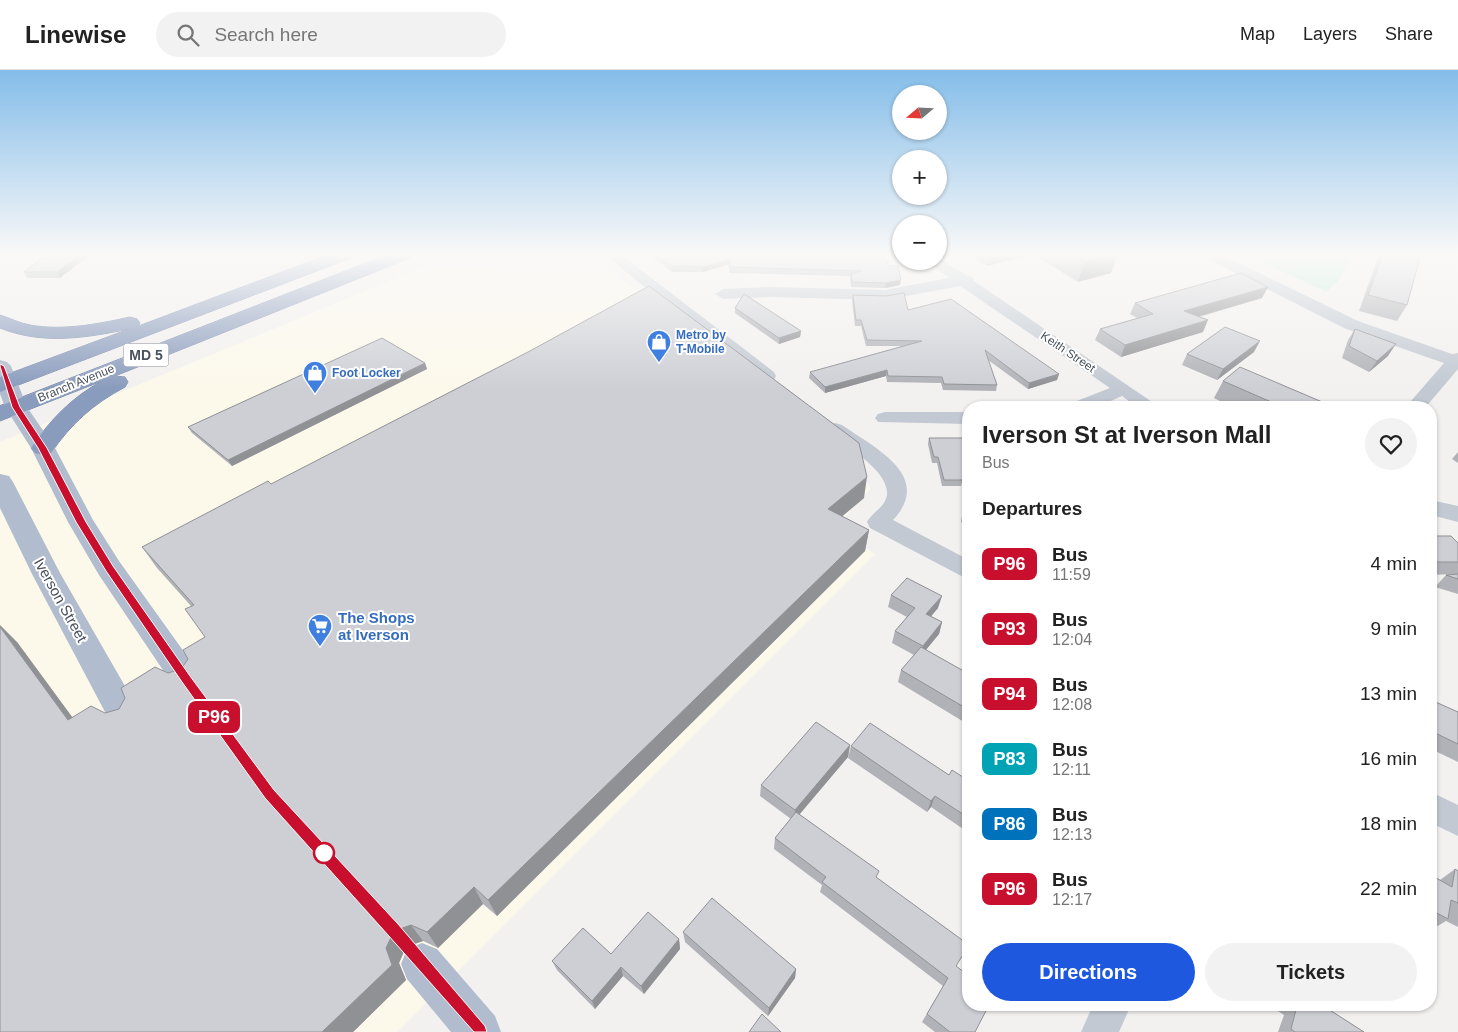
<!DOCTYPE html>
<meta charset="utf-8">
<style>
:root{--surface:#fff;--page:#f2f2f2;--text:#222;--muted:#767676;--line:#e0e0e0;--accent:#1e58df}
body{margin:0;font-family:Arial,sans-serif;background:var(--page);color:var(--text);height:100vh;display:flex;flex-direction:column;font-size:19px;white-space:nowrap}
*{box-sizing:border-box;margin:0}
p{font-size:16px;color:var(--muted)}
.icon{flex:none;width:28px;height:28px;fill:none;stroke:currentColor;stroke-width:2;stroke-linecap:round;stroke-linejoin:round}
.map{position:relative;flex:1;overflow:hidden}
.sheet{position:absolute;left:962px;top:331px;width:475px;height:610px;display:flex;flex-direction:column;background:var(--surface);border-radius:20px;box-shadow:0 1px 4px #0004}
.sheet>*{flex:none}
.badge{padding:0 10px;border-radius:8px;font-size:18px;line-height:32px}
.needle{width:32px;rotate:251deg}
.buttons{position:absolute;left:892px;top:15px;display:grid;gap:10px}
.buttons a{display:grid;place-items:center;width:55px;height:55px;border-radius:50%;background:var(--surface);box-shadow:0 1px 4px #0004;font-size:25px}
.map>.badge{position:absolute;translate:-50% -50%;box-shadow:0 0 0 2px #fff}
h2{padding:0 20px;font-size:19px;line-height:45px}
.round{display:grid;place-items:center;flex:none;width:52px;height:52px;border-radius:26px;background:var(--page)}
.overview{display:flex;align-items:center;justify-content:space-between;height:85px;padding:0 20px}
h1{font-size:24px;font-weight:800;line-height:38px}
.action{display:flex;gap:10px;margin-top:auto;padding:10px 20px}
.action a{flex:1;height:58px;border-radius:30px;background:var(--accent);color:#fff;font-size:20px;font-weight:800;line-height:58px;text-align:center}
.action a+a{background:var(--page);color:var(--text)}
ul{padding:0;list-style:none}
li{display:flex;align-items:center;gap:15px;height:65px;padding:0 20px}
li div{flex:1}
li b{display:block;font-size:19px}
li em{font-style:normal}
li .badge{min-width:55px;font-weight:700;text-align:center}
header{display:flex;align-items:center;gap:30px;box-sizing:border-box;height:70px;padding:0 25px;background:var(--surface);border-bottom:1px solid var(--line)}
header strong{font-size:24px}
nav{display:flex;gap:28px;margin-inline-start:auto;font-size:18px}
.search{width:350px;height:45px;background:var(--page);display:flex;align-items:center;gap:12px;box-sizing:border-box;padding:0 18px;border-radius:28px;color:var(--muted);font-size:19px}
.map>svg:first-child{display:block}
</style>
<header>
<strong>Linewise</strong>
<div class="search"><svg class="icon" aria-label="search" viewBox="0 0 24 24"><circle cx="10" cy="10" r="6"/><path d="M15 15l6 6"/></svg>Search here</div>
<nav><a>Map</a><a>Layers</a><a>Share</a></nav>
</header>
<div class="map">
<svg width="1458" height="962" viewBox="0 0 1458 962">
<rect width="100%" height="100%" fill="#f3f1f0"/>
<path fill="#fcf9eb" d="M455,184H590L863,401L870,419L833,460L875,484L397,962H0V372Z"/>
<path fill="#c1eed9" d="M1246,184H1351V185L1339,210L1326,222Z"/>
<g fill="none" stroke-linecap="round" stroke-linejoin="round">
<defs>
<path id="highway" d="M330,184H354L351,188L0,322V307L129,259C86,268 42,275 0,258V245C10,248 19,253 30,255C63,261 98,254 130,247L137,249L140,253L138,256Z
M389,184H413L410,188L115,306L125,307L128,312L125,317C93,334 71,354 51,383L43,385L35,383L31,378C50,350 72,327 102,311L0,351V336Z"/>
</defs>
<use href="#highway" stroke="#7587a9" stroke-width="1"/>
<path fill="#c2c9d2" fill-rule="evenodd" d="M604,184H620L774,302L776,306L774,310H760Z
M1202,184H1220L1358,251L1452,284L1458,283V299L1425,338H1405L1444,293L1346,259L1204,187Z
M939,188L966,205L972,207L974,211L1161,338H1138L1122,326L1095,338H1067L1069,334L1110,318L960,216L885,230L770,227L723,229L715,224L723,219L770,217L885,220L949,208L927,191H939Z
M885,342H969V354L878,352L875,348L878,344Z
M835,353L842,355C875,378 934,406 893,450L969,490V510L870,458L867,452C871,444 881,439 885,431C898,405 845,376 828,363L825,359L828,355Z
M1431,430L1458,436V452L1431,445Z
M1431,722L1458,735V766L1431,753Z
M1093,935H1131L1119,962H1081Z"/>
<path fill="#b1bcce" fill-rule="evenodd" d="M0,290L7,292L11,296L27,337L55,378L93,450L119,491L197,600L202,609L197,618L186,622L175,618L99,505L68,452L31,378L5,337L0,324Z
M0,404L9,406L13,412L60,503L137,637L142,647L137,657L125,661L113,657L32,504L0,438Z
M422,873L437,879L495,946L501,962H451L407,909L401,894L407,879Z"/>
<use href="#highway" fill="#8a9cbd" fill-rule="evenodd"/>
</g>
<path fill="#b0b2b7" d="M47,184L60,208H27L24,202Z
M652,184H882L900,215L885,218L851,217L850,206L729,203V194L703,202H672L653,187Z
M967,184H1033L987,196Z
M1033,184H1118L1111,203L1078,212Z
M1379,184H1423L1421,187H1420L1407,235L1397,251L1359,241Z
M853,225L908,240L1059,304L1057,310L1028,319L988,290L997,315L996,321L943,320L941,313L887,312L886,306L825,323L809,308L810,302L902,276H866L861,256H855L852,231Z
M1262,228L1199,247L1203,262L1121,287L1095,270L1100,259L1137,248L1130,244L1135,233Z
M735,238L801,261L800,267L779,274L735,243Z
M1355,259L1388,286L1369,302L1342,288L1348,270Z
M1254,282L1217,310L1182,295L1187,284Z
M425,293L427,299L232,396L192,363L188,357Z
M1223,311L1325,338H1234L1214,328Z
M929,368H969V402L966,401L961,416H942L937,393H932L928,374Z
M1458,382V393L1452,389Z
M271,414L864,428L842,446L869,460L865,481L497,846L483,834L438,878L423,871L406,877L399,893L406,910L353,962H0L17,572L72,647L105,643L119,639L168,603L181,599L205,567L191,536L157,498L142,477Z
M969,440V456L961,452L962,446Z
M1431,466L1458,473V524L1435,517L1446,505L1453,504L1431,505Z
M891,525L938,538L931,546L942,552L939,564L926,580L969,604V655L898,612L901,600L914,585L892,573L895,561L907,547L888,537Z
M1431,630L1458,642V692L1431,679Z
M850,675L848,687L799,744L877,808L956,896L975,962H935L922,952L943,916L820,822L822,815L774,779L775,768L791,749L760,726L761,715Z
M851,676L969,711V763L931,737L927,742L848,688Z
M1455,799L1458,801V857L1446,851L1431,860V805L1440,810Z
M683,862L796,899L795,908L768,946L685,872Z
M679,869L680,879L644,924L623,906L595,939L557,900L552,891L611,884Z
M1269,935H1322L1364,962H1278L1284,945Z"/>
<path fill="#909195" d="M81,184H91L60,208L57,202Z
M990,184H1033L987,196Z
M1113,184H1118L1111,203L1078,212L1085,191Z
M730,189V194L703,202V197Z
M901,210L900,215L885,218L886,213Z
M1268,217L1262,228L1179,252L1184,241Z
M1208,250L1203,262L1121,287L1125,275Z
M801,261L800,267L779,274V268Z
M1260,271L1254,282L1217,310L1223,299Z
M1396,274L1388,286L1369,302L1377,291Z
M425,293L427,299L232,396L228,390Z
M887,300L886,306L825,323V317Z
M1059,304L1057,310L1028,319L1029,313Z
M867,407L864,428L826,460L828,439Z
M869,460L865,481L497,846L488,830Z
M942,526L938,538L923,556L926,544Z
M942,552L939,564L919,588L923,576Z
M0,555L17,572L89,670L68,650L0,557Z
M850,675L848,687L794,751L795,740Z
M935,726L931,737L927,742L931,731Z
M474,817L483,834L438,878L427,862Z
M411,855L423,871L406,877L399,893L406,910L353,962H322L394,861Z
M679,869L680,879L644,924L641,916Z
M621,897L623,906L595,939L592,931Z
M796,899L795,908L768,946L769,938Z"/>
<path fill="#cdcfd5" stroke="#909195" d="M47,184H81L57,202H24Z
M655,184H882L889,196H898L901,210L886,213L852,212L851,204L861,201L729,197L730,189L703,197L672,196Z
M1073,184H1113L1085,191Z
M1383,184H1421L1407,235L1368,225Z
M1241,203L1268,217L1184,241L1208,250L1125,275L1100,259L1153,244L1135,233Z
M649,216L859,373L867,407L828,439L869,460L488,830L474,817L427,862L411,855L394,861L386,878L392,895L322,962H0V557L68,650L91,636L105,643L119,639L125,628L121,618L155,597L168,603L181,599L188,589L183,580L205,567L185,539L194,535L142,477L268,411L271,414L528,282Z
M904,223L908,240L951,229L1059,304L1029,313L985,280L997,315L944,314L942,307L888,306L887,300L825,317L810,302L922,271L867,270L861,250H856L853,225L886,226Z
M744,224L801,261L779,268L735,238Z
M1225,257L1260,271L1223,299L1187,284Z
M1355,259L1396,274L1377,291L1349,276Z
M382,268L425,293L228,390L188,357Z
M1240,297L1327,334L1323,338H1285L1223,311Z
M929,368H969V395H967L962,410H944L938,387H934Z
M969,440V449L962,446Z
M1431,466H1451L1458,473V492H1431Z
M1458,504V509L1446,505Z
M907,508L942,526L926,544L942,552L923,576L895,561L915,538L891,525Z
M921,577L969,604V640L901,600Z
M1431,630L1458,642V674L1431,661Z
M816,652L850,675L795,740L761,715Z
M870,653L949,705L952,700L969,711V748L935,726L931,731L851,676Z
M796,742L879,801L876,807L969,875L956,896L969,906V935H989L975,962H950L927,944L948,908L822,812L826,807L775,768Z
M1455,799L1458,801V833L1451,830L1448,849L1431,840V805L1452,817Z
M712,828L796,899L769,938L683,862Z
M648,842L679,869L641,916L621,897L592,931L552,891L583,858L611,884Z
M1295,935H1322L1364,962H1295L1291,959L1297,936Z
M762,944L781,962H749Z"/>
<linearGradient id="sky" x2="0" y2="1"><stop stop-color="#84bde9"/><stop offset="0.58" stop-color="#faf9f8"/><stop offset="1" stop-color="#faf9f8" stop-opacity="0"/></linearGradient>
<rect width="1458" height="318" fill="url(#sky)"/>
<path fill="#c8102e" stroke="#fff" d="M0,294L4,296L20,337L47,378L86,452L113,496L190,606L274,720L398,854L485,956L487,962H474L388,865L265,728L182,612L106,501L76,452L38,378L12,337L0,296Z"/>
<defs>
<symbol id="shop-pin" viewBox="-11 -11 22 30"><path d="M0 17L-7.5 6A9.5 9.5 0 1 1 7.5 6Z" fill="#3f7fe0" stroke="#fff"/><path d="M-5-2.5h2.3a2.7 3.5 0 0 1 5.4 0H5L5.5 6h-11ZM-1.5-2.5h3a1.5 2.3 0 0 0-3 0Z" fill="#fff"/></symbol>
<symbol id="supermarket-pin" viewBox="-11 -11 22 30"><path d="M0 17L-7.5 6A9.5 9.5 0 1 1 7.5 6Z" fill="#3f7fe0" stroke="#fff"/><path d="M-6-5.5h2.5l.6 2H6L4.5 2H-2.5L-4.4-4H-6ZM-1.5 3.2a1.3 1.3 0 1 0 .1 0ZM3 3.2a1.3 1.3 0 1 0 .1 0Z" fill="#fff"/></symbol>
</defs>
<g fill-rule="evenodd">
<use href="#shop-pin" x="645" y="258" width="28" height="38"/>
<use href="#shop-pin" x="301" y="289" width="28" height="38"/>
<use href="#supermarket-pin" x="306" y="542" width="28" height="38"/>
</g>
<circle fill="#fff" stroke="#c8102e" stroke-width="2.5" cx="324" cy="783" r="10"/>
<g text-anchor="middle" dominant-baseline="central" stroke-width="4" stroke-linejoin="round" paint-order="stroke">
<g font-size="12" font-weight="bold" fill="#366cbe" stroke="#fff" text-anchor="start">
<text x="676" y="265">Metro by<tspan x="676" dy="14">T-Mobile</tspan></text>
<text x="332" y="303">Foot Locker</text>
</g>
<g font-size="12" fill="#49515d" stroke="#fff">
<text transform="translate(1068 282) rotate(34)">Keith Street</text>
<text transform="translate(76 313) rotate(-22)">Branch Avenue</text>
</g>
<rect fill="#fff" stroke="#80858e" stroke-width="1" x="123.5" y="273.5" width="45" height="23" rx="4"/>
<g font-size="14" font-weight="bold" fill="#49515d">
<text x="146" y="285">MD 5</text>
</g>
<g font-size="15" fill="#49515d" stroke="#fff">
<text transform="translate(61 530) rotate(61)">Iverson Street</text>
</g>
<g font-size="15" font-weight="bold" fill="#366cbe" stroke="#fff" text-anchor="start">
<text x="338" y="547">The Shops<tspan x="338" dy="17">at Iverson</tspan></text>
</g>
</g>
</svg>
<div class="buttons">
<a><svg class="needle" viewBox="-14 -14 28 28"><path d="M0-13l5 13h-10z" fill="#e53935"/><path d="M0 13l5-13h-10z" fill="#767676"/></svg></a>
<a>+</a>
<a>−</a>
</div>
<b class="badge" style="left:214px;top:647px;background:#c8102e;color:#fff">P96</b>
<section class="sheet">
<div class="overview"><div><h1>Iverson St at Iverson Mall</h1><p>Bus</p></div><a class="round"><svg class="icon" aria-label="heart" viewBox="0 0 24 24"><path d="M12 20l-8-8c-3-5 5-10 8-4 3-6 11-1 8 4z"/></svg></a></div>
<h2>Departures</h2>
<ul>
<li><span class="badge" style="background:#c8102e;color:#fff">P96</span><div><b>Bus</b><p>11:59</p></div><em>4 min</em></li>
<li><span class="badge" style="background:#c8102e;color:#fff">P93</span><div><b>Bus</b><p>12:04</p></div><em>9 min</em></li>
<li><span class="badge" style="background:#c8102e;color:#fff">P94</span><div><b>Bus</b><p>12:08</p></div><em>13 min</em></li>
<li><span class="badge" style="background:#00a3b4;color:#fff">P83</span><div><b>Bus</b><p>12:11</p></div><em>16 min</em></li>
<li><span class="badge" style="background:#0072bc;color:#fff">P86</span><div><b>Bus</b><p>12:13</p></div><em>18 min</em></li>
<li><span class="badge" style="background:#c8102e;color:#fff">P96</span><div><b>Bus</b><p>12:17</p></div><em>22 min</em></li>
</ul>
<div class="action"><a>Directions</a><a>Tickets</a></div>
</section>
</div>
